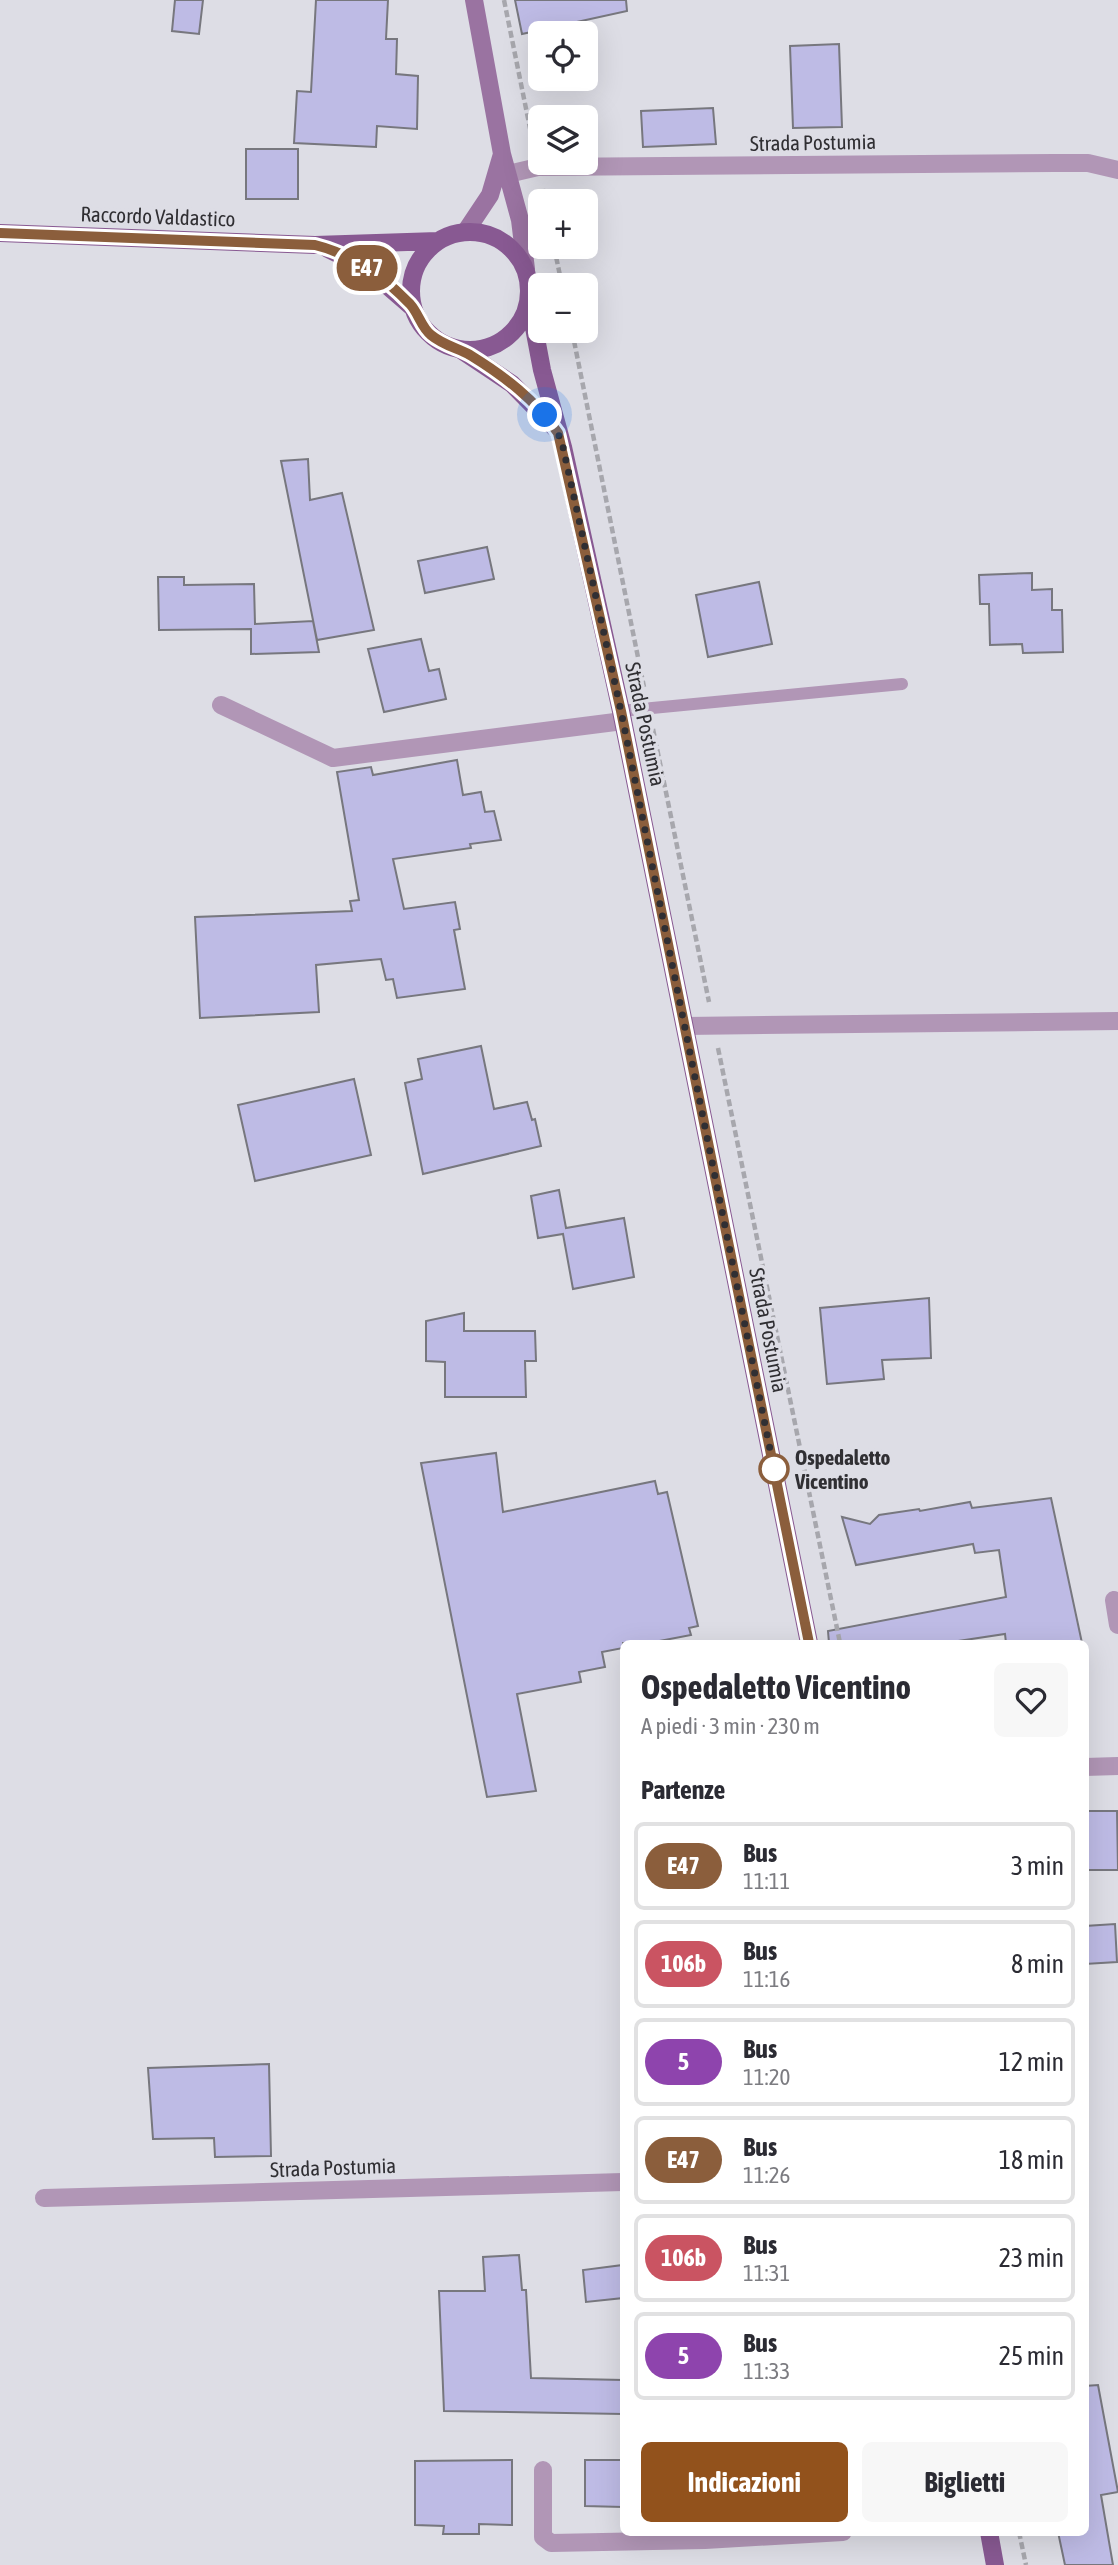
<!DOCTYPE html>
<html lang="it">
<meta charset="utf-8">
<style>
:root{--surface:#fff;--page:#f7f7f7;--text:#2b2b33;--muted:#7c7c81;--line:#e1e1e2;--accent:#92521c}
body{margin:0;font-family:"Asap Condensed",sans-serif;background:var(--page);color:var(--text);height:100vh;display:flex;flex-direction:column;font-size:26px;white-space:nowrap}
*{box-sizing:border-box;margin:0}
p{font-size:23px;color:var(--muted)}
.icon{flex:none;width:38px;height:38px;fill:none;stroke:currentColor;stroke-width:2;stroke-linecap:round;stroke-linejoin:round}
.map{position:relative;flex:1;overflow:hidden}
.side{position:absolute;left:620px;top:1640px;width:469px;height:896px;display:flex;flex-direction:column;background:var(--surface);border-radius:10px;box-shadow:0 7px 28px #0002}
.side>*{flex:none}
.badge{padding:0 14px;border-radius:23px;font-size:24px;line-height:46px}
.tools{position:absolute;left:528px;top:21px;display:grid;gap:14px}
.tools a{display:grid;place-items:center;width:70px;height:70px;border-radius:10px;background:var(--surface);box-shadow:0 7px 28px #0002;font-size:35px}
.you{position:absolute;width:35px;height:35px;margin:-18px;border:5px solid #fff;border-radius:50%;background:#1a73e8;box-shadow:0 0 0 10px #1a73e833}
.map>.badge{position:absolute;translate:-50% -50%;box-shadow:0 0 0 4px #fff}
h2{padding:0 21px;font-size:26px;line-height:63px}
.round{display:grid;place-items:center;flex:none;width:74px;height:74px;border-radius:10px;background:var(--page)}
.head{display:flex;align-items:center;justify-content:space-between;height:119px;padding:0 21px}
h1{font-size:33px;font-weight:700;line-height:52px}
.cta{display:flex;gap:14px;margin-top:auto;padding:14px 21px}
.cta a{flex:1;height:80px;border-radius:10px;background:var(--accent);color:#fff;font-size:28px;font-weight:700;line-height:80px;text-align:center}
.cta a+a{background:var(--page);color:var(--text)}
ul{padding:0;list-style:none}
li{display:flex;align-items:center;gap:21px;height:88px;margin:0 14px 10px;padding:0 7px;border:4px solid var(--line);border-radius:10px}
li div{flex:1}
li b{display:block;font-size:26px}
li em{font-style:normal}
li .badge{min-width:77px;font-weight:700;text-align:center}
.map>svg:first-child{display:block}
</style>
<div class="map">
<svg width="1118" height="2565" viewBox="0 0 1118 2565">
<rect width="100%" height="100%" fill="#dddde5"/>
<path fill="#bebbe5" stroke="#77777e" stroke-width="2" d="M175,0H203L199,34L172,31Z
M316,0H388L386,39H397L396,74L418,76L417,129L377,126L376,147L294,143L297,91L311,92Z
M515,0H626L627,11L522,34Z
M839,44L842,127L793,128L790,46Z
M713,108L716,144L643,147L641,111Z
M246,149H298V199H246Z
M308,459L310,500L342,493L374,630L317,640L281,461Z
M487,547L494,579L425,593L418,561Z
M1032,573V590L1052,589V610H1062L1063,652L1023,653L1022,644L990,645L989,604H980L979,575Z
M158,577H184V585L254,584L255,624L313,621L319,652L251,654V629L159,630Z
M759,582L772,644L708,657L696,595Z
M421,639L429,671L439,669L446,699L384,712L368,649Z
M457,760L463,795L481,792L485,812L494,811L501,840L470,844L471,848L393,859L404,909L455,902L460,929L454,930L465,989L397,998L393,979L386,980L381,959L316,965L319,1012L200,1018L195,917L352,911L350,901L359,900L337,772L371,767L373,775Z
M481,1046L494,1109L527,1102L532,1120L535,1119L541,1146L423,1174L405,1083L422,1079L418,1059Z
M354,1079L371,1155L255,1181L238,1105Z
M559,1190L566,1228L624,1218L634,1277L573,1289L563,1234L538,1238L531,1196Z
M929,1298L931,1358L882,1360L884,1379L827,1384L820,1308Z
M464,1313V1331H535L536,1361H525L526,1397H445V1362L426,1361V1321Z
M496,1453L503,1512L655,1481L658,1494L667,1492L698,1626L689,1628L691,1635L649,1643H623V1648L602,1652L605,1667L579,1672L581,1682L517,1694L536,1791L487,1797L421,1463Z
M1051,1498L1082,1643H1006L1005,1634L945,1643H829L828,1631L1006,1597L999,1550L975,1553L973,1544L856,1565L842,1517L870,1524L879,1515L919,1509L920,1511L970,1502L972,1508Z
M1085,1811H1117L1118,1870H1085Z
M1115,1924L1117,1962L1085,1964V1926Z
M269,2064L271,2156L215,2157L214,2138L153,2139L148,2068Z
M519,2255L522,2290H526L531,2378L623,2380V2414L444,2411L439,2291H485L483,2257Z
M623,2265V2298L586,2302L583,2270Z
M1098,2385L1118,2492L1101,2495L1113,2565H1065L1058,2532H1085V2386Z
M512,2460V2525L479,2524V2534H443L444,2526L415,2525V2461Z
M585,2460H623V2507L585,2506Z"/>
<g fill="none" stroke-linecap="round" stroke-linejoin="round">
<path stroke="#a7a7ad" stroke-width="4.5" stroke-dasharray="7 3.5" stroke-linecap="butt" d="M504,0L533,143
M543,189L545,201
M554,247L562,285
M572,331L644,687
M653,729L709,1002
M718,1048L840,1643
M1019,2532L1026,2565"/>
<path stroke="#b196b6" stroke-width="12" d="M621,711L902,684"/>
<path stroke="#b196b6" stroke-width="18" d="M508,174L538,167L1055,163H1088L1118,170
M221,705L333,758L623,721
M685,1026L1118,1021
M1114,1600L1118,1625
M1085,1767L1118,1766
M44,2198L623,2182
M543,2470V2537L551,2543L705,2540L843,2532"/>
<path stroke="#9a73a1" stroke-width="18" d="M474,0L502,154L520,220L526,269
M466,231L490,195L502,154"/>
<path stroke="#885992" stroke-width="18" d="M411 291a59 59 0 1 1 118 0a59 59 0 1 1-118 0Z
M0,233L315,245L438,241
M328,249L368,269L413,308
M529,301L542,370L563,447L621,711L809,1643
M461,350L512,384L555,428
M989,2532L995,2565"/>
</g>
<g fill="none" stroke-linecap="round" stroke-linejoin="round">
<defs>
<path id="line" d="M0,233L315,245C351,254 384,277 410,304C419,314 421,327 431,335C443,345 457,348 470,355C504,376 536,400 558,433L621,711L809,1643"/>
</defs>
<use href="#line" stroke="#fff" stroke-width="16"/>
<use href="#line" stroke="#8b5e3c" stroke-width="10"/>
<path stroke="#302f33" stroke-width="7" stroke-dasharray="0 12.6" d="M545,415L558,433L563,447L621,711L774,1469"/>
</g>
<circle fill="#fff" stroke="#8b5e3c" stroke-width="3.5" cx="774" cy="1469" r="14"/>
<g text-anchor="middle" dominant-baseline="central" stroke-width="7" stroke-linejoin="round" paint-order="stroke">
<g font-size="21" fill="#302f33" stroke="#dddde5">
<text transform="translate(813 142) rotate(-1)">Strada Postumia</text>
<text transform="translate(158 216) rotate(2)">Raccordo Valdastico</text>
<text transform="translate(646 724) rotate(78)">Strada Postumia</text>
<text transform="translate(769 1330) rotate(79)">Strada Postumia</text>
<text transform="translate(333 2167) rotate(-2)">Strada Postumia</text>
</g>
<g font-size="21" font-weight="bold" fill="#302f33" stroke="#dddde5" text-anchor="start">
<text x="795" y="1457">Ospedaletto<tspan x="795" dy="24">Vicentino</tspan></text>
</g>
</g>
</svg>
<div class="tools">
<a><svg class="icon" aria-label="locate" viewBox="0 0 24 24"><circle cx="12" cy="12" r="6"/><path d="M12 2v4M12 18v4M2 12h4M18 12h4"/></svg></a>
<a><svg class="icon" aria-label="layers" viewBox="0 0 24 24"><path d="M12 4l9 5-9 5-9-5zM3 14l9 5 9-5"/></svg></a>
<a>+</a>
<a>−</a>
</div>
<div class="you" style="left:545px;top:415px"></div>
<b class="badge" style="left:367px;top:268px;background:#8b5e3c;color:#fff">E47</b>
<section class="side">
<div class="head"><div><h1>Ospedaletto Vicentino</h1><p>A piedi · 3 min · 230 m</p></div><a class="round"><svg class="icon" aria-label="heart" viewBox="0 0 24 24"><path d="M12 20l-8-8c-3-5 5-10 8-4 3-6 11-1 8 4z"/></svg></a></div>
<h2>Partenze</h2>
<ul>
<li><span class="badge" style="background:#8b5e3c;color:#fff">E47</span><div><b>Bus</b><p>11:11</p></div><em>3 min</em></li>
<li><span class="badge" style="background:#ca5462;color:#fff">106b</span><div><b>Bus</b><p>11:16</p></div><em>8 min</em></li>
<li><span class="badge" style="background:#8e44ad;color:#fff">5</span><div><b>Bus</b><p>11:20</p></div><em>12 min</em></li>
<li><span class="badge" style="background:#8b5e3c;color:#fff">E47</span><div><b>Bus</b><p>11:26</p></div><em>18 min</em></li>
<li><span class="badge" style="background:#ca5462;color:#fff">106b</span><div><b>Bus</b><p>11:31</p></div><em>23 min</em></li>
<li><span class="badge" style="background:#8e44ad;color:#fff">5</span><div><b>Bus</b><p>11:33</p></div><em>25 min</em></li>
</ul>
<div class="cta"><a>Indicazioni</a><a>Biglietti</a></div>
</section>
</div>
